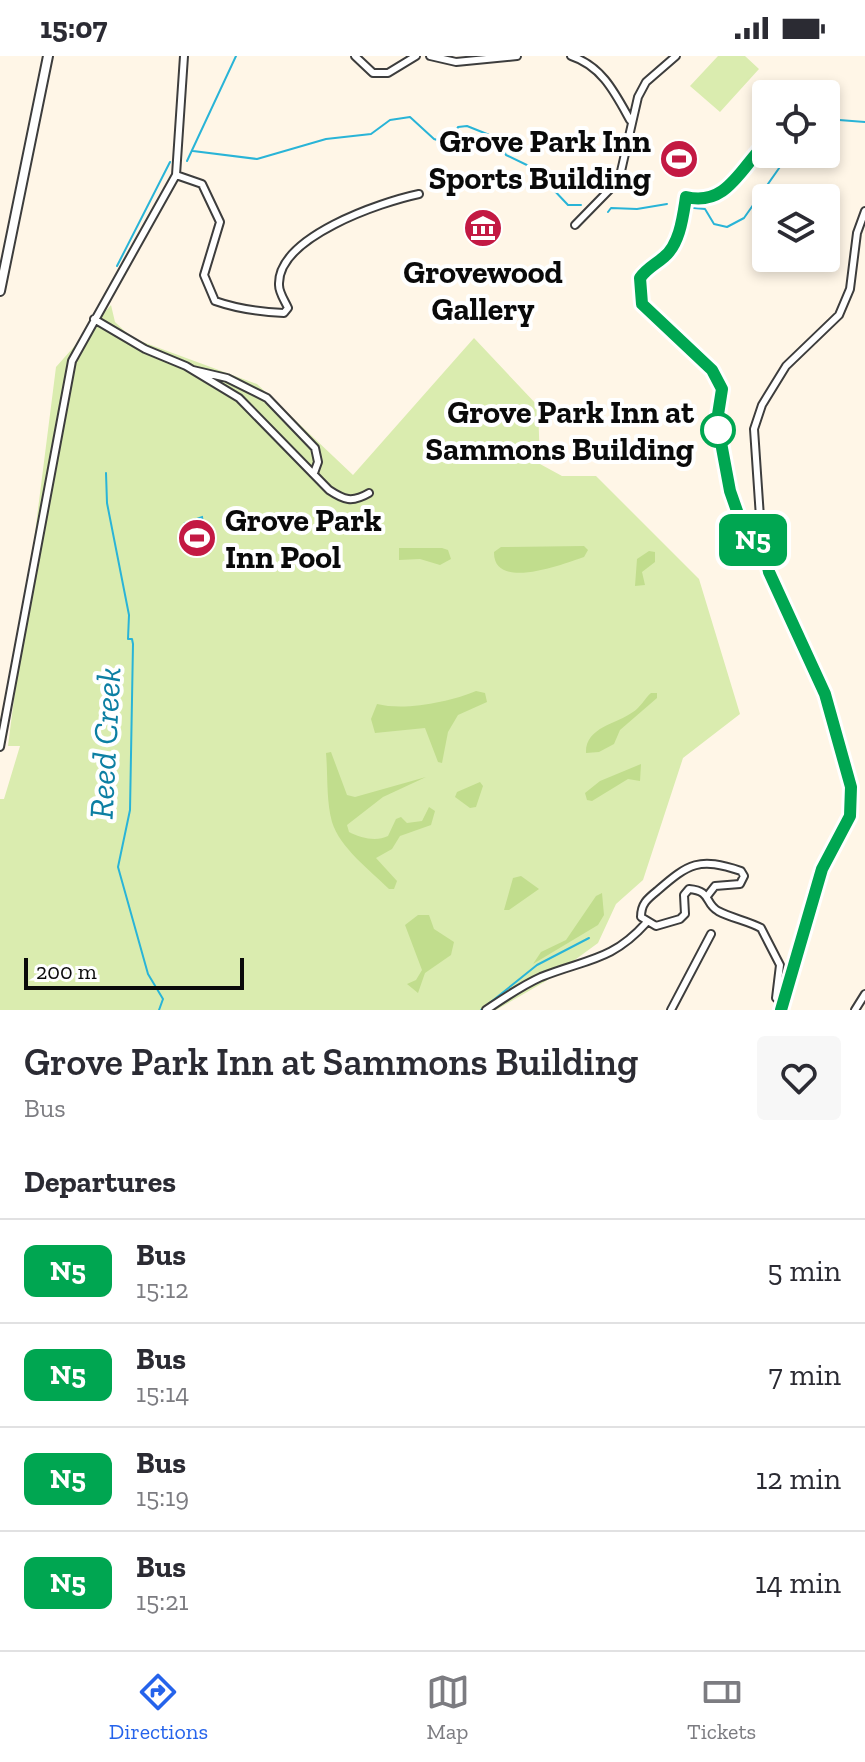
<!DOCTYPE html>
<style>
:root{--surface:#fff;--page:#f7f7f7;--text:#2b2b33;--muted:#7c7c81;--line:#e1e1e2;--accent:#2563eb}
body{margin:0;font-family:"Zilla Slab",serif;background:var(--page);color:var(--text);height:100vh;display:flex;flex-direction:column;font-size:30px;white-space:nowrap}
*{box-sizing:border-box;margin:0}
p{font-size:26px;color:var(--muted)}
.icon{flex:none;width:44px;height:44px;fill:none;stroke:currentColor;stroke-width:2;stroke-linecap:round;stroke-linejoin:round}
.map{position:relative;height:954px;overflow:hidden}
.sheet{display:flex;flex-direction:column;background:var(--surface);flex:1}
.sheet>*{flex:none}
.badge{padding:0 16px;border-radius:12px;font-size:28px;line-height:52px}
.tools{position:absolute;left:752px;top:24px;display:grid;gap:16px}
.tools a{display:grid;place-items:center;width:88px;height:88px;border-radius:8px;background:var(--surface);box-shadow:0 4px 12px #0003;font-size:40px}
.scale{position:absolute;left:24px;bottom:20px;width:220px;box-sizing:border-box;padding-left:8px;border:4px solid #0a0a0a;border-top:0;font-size:22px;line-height:28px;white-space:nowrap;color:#0a0a0a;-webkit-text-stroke:6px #fff;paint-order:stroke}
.map>.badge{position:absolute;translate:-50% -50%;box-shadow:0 0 0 4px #fff}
h2{padding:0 24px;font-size:30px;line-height:72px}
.round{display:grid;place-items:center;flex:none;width:84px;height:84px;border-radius:8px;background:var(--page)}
.summary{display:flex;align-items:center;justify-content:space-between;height:136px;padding:0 24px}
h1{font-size:38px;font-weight:600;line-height:60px}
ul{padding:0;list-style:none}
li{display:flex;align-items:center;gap:24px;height:104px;padding:0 24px;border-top:2px solid var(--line)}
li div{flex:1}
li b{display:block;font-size:30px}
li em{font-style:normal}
li .badge{min-width:88px;font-weight:700;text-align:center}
.status{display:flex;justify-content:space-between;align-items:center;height:56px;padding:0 40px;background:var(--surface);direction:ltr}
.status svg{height:22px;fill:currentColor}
.tab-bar{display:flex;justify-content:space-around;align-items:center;height:112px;border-top:2px solid var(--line);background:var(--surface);font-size:22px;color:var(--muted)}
.tab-bar a{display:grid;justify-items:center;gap:4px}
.tab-bar .selected{color:var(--accent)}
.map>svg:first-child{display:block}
</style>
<div class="status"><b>15:07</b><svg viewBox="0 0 49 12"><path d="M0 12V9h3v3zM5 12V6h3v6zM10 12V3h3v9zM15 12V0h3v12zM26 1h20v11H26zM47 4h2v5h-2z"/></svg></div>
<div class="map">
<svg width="865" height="954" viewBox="0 0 865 954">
<rect width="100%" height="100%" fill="#fff6e7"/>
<path fill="#daecaf" d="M718,0H745L759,13L720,56L690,30Z
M111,249L115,266L132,282L257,328L353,419L474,282L538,350L540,408L562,420H596L699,523L740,658L683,702L643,824L616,848L598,887L546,925L496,954H0V743H4L20,690H8L56,311Z"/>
<path fill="#c1dd8d" d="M584,490L588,494L584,501C566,507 493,536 494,496L501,491Z
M399,492H442L448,494L451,503L440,509L420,503L399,504Z
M649,495L655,496V506L642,516L645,529L635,530L637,503Z
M476,635L485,637L487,646L458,659L448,676L442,707L438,706L425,672L375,677L371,663L377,648C405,655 450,646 476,635Z
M651,637H657V642L620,674L614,688L599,696L586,697C585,671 617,668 633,656C640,652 645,642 651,637Z
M331,696L347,739L355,741L426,721L383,741L347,769L349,776C361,782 376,786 388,780L396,763L401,761L407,767L422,765L429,751L435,755L431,769L400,780L392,793L376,802L397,825L394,833H389C370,814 340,792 332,766C326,744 328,719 326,697Z
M641,708L640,725L628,723L592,745L587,744L585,737L600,725Z
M480,726L483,730L476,751L470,752L455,741L457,736Z
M521,820L539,833L509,854H504L513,822Z
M602,837L604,859L598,869L533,908L541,896L566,884L596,840Z
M418,859H429L434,873L454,886L451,899L425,917L418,937L407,928L416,924L422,914L405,869Z"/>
<path fill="#a7ecfb" stroke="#29b4d7" stroke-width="2" d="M202,461L207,494L195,497L185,467Z"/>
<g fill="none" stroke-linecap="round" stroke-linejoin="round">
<path stroke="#29b4d7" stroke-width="2" d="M826,63L865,66
M193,95L257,103L326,83L371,78L390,64L410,61L434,83L450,88L458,71L467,70L497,82L506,99L533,112L568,149H581
M187,105L236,0
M694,152L705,153L714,168L727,171L744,162L789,98
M608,156L611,152L637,153L667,148
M117,210L170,106
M106,417L107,447L129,559L128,583H132L133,588L130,754L118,811L148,918L163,943L159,954
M481,954L537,909L589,882"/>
<defs>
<path id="minor" d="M355,0L373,17H388L416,0
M430,0L456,6L517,0
M571,0C602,10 615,37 630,64
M176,119L202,128L220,166L204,219L215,245C238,253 260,256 284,257L288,252C285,245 279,237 279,229C277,181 381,146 419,138
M575,169L619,124L638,41L646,26L676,0
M94,263L145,293L186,310L239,342L329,434C344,444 352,447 369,437
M193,314L227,322L267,342L315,392L318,406L314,417
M0,691L72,305L176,119L184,0
M708,839L715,830L740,828L744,820L741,815C699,801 689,807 657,835C647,843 641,848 641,861L656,870L680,863L685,858L684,839L689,833C712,835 704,847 718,855C731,862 748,865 761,872L780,909L776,942L782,947
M486,954C504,942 521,930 541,921C586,903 612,905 646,867
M671,954L711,878
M781,954L822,813L850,760L851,731L825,638L769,516L761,476L754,373L762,349L786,310L839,259L850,233L857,177L865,155
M855,954L865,938"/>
<path id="tertiary" d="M0,235L48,0"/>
</defs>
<use href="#minor" stroke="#3d3d3d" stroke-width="10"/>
<use href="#tertiary" stroke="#3d3d3d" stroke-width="12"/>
<use href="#minor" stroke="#fff" stroke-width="6"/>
<use href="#tertiary" stroke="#fff" stroke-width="8"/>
</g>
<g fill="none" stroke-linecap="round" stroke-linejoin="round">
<defs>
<path id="line" d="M766,87C741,111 727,151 686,141C683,160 680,188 664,201C655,209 647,212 640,222L642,248L712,314L722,333L717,365L730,435L744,475L764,492L769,516L825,638L851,731L850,760L822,813L781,954"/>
</defs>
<use href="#line" stroke="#fff" stroke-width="18"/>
<use href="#line" stroke="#00a651" stroke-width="12"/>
</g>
<defs>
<symbol id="stadium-disc" viewBox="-11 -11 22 22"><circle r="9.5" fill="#c31943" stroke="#fff"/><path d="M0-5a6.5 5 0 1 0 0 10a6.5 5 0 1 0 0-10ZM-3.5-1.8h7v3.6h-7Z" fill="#fff"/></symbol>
<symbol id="museum-disc" viewBox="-11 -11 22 22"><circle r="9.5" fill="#c31943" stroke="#fff"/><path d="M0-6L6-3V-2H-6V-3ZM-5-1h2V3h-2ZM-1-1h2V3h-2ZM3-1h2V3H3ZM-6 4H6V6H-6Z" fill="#fff"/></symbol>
</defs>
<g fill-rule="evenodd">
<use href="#stadium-disc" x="657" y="81" width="44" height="44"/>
<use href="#museum-disc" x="461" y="150" width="44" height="44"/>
<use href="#stadium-disc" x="175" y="460" width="44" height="44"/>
</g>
<circle fill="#fff" stroke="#00a651" stroke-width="4" cx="718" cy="374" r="16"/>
<g text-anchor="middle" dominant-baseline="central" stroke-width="8" stroke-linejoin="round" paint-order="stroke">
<g font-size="32" font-weight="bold" fill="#0a0a0a" stroke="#fff" text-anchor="end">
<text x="651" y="85">Grove Park Inn<tspan x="651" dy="37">Sports Building</tspan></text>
<text x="483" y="216" text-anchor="middle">Grovewood<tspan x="483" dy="37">Gallery</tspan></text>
<text x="225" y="464" text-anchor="start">Grove Park<tspan x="225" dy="37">Inn Pool</tspan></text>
</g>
<g font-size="32" font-weight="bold" fill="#0a0a0a" stroke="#fff" text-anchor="end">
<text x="694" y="356">Grove Park Inn at<tspan x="694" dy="37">Sammons Building</tspan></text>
</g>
<g font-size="34" font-style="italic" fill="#0c7fa3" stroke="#fff">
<text transform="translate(105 687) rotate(-87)">Reed Creek</text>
</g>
</g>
</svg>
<div class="tools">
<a><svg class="icon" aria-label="locate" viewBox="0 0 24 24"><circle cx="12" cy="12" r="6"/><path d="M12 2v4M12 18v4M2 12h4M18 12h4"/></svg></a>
<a><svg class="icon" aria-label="layers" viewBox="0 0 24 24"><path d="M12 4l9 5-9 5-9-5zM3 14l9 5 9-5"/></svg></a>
</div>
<div class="scale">200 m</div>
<b class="badge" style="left:753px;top:484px;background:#00a651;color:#fff">N5</b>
</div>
<section class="sheet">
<div class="summary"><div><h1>Grove Park Inn at Sammons Building</h1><p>Bus</p></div><a class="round"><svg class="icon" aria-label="heart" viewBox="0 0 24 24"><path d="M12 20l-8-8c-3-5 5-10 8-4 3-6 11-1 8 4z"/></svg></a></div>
<h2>Departures</h2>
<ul>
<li><span class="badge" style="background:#00a651;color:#fff">N5</span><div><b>Bus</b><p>15:12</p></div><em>5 min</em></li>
<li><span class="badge" style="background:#00a651;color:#fff">N5</span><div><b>Bus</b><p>15:14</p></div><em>7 min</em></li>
<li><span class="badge" style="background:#00a651;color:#fff">N5</span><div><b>Bus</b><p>15:19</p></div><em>12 min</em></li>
<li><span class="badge" style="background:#00a651;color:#fff">N5</span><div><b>Bus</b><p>15:21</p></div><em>14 min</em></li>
</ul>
</section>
<nav class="tab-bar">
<a class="selected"><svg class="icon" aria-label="directions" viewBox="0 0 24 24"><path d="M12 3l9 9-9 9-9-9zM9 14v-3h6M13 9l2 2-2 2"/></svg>Directions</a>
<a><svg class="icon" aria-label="map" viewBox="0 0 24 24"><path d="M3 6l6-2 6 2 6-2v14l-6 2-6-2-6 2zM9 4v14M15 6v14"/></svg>Map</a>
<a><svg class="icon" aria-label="tickets" viewBox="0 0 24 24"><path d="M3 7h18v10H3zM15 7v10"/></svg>Tickets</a>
</nav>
